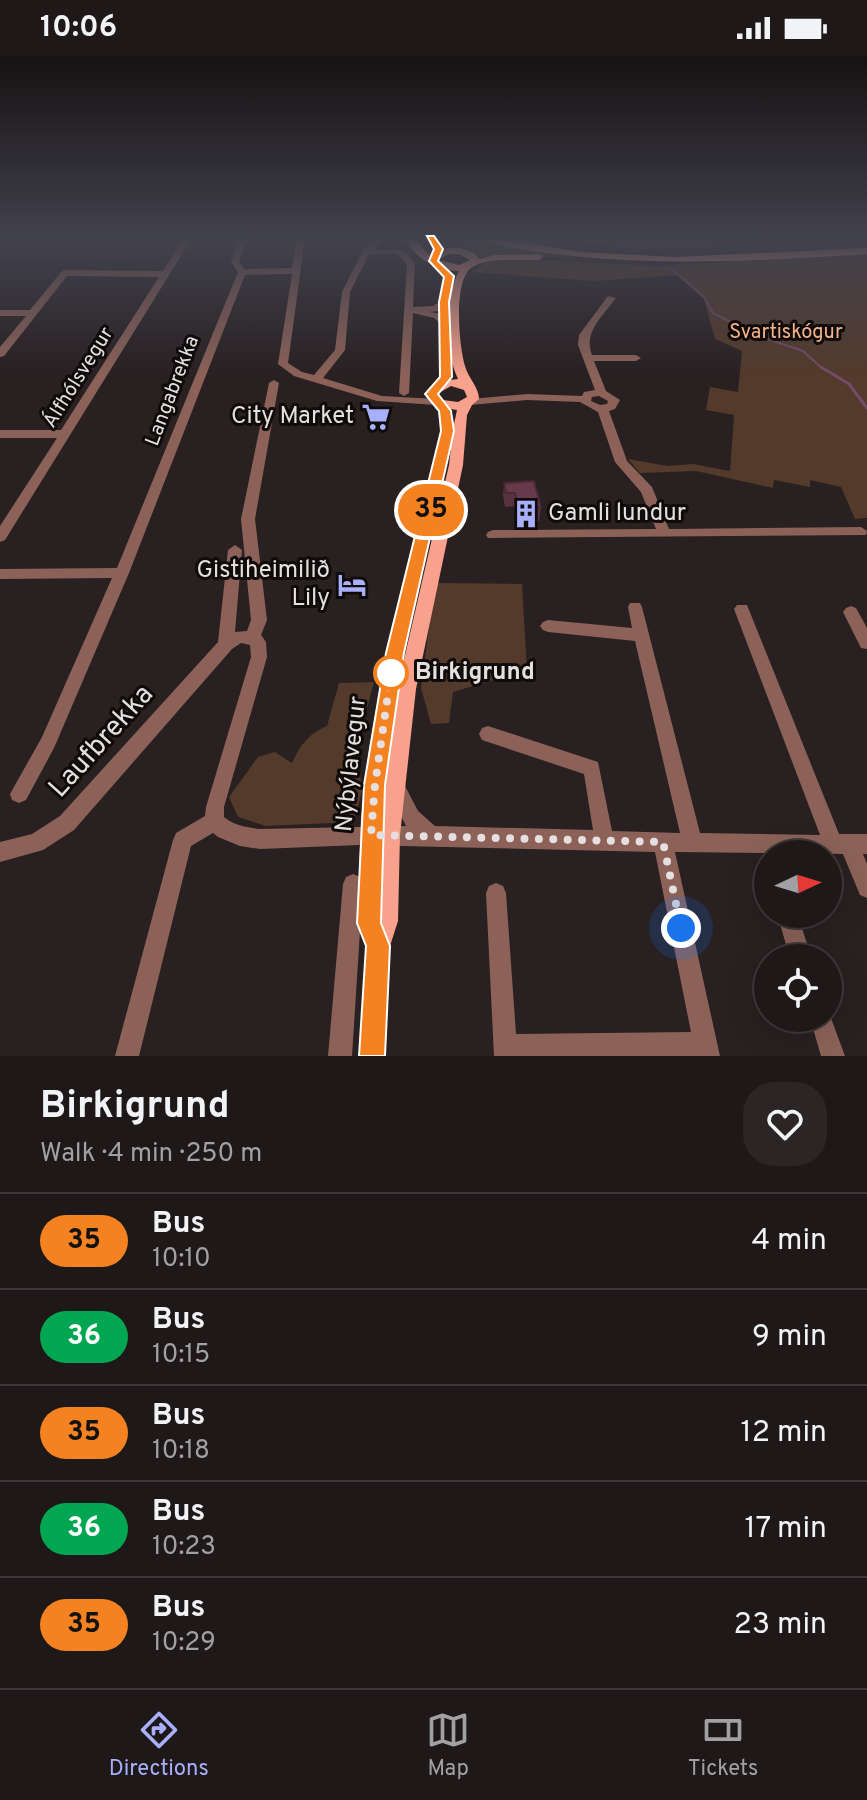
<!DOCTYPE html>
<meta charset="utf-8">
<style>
:root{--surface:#1e1819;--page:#2b2526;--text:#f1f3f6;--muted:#a1a0a2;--line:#3c3738;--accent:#a8b0fc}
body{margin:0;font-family:Overpass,sans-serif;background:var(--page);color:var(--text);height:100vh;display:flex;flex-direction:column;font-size:30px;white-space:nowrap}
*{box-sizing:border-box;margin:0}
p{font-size:26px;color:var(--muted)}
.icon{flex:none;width:44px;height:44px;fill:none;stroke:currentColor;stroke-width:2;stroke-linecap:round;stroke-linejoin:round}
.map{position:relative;height:1000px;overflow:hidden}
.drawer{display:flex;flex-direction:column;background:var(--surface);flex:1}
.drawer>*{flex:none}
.badge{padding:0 16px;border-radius:26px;font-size:28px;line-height:52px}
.needle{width:52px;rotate:86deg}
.controls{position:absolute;left:754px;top:784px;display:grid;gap:16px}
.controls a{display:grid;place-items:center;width:88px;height:88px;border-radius:50%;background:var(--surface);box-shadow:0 8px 32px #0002,0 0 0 2px var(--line);font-size:40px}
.you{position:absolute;width:40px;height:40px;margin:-20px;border:6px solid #fff;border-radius:50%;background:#1a73e8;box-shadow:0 0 0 12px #1a73e833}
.map>.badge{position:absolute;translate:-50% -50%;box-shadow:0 0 0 4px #fff}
.round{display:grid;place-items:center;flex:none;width:84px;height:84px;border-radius:32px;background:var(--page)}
.overview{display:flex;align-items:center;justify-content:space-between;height:136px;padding:0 40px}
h1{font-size:38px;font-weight:700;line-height:60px}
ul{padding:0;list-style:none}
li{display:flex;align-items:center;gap:24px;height:96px;padding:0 40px;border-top:2px solid var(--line)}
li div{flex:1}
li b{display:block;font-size:30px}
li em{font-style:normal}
li .badge{min-width:88px;font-weight:700;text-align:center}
.status{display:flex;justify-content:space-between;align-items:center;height:56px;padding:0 40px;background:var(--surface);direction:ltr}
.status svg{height:22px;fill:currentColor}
.tabs{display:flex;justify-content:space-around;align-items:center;height:112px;border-top:2px solid var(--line);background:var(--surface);font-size:22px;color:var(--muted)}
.tabs a{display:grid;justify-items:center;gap:4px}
.tabs .current{color:var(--accent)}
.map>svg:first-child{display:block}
</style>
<div class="status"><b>10:06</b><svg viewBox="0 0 49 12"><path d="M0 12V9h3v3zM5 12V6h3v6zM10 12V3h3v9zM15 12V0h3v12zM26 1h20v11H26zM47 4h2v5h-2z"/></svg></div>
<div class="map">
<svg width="867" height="1000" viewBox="0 0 867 1000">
<rect width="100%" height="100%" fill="#282021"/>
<path fill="#533a2a" d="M444,182H480L577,202L520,199L481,202Z
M538,182H713L722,191L639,193Z
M867,197V462L855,463L841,431L810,424V431L774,424L773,432L696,415L640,417L628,403L668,410L693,408L730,415L734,359L706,354L710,331L738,336L742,295L715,283L704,243L677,219L594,225L471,216L488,206L516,203L657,210Z
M435,527L522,528L527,614L453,636L449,667L431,668L421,632Z
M374,626L357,691L362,735L354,766L266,770L238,761L229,741L258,701L275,696L292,707C300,689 309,677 327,670L339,627Z"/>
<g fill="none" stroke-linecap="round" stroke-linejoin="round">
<path stroke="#744c69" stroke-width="2" d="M647,182L653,189
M673,214L704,241L713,257L756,279L803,295L823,313"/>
<path stroke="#744c69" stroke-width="3" d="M821,311L849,328L867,352"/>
<path fill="#8c6258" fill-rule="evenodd" d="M184,182H192L5,484L0,486V470L57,382H0V374H61L159,221L67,220L4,300L0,301V291L26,260H0V254H30L62,215L65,214L163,215Z
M240,182H248L239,206L244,213L292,212L297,182H305L288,307L302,316L314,319L335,294L342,236L362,196L375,182H383L373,194H402L415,207L413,251L433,250L444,243L449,246L438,255L430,256L440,258L447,264V268H441L434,262L413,257L409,337L404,340L399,337L407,208L397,198H369L350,236L345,294L323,322L382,340L436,343L442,346L436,349L377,345L294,320L278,308L292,218L245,219L129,517L54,692L26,744L19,747L12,744L10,738L42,681L112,522L0,523V513L117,512L238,216L231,206Z
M608,240L616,242C603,260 583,276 592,299H636L641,302L636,305H594L606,335L620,344L615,353L609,355L627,405L652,431L669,473L861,471L867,475L866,479L488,482L486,479L488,476L493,474L656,473L641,436L615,406L598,356L580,346L527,344L470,349L464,346L470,343L527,338L582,340L584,336L595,334L578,289L579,279ZM599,340L608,345L607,348L600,349L591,345L592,341Z
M274,324L279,327L255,463L267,564L261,579L266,586L267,601L224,751V761C235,770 246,771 260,773L406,770L388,734L390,728L397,725L404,728L418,755L435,770L593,774L584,718L482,684L479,678L482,672L488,670L598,706L612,775L680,777L635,585L548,576L543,574L540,570L543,566L548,564L632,572L628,551L630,547H640L642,551L700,777L820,779L734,553L737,549H747L839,778H867V798H863L867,808V842L860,839L843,798L675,796L720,1000H494L486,837L489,830L496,827L503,830L506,837L516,978L691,976L655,796L359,789L260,793L240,790L218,781L213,777L191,790L139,1000H115L173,784L176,777L205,760L206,751L251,601L250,589L241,587L232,593L74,774L43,794L0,806V786L32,778L60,760L218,586L228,494L235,489L242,494L235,576L247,575L251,564L241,463L269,327Z
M851,550L856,552L867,572V593L861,592L843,556L846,552Z
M353,818L360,821L363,828L352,1000H328L343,828L346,821Z
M777,858H797L812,902H790Z
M828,954L845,1000H821L810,962H828Z"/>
<path fill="#f8a18c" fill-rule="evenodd" d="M404,182H414L431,201C446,188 467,189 480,203L495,199L539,198L544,201L539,204C521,204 485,201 471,212C453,225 459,291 465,310C468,322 479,331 479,343L472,349L467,359L463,409L416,633L400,779L398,865L390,890L385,1000H359L366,890L357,867L361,762L369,693L386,597L441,375L439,355L425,338L435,326L458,323C444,293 443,244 459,215C435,214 416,203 404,182ZM449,198H459L470,204L459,209L438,204ZM451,330L464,334L467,341L458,346L443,344L437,338ZM450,353L457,354L454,368ZM451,391L449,409L400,621L404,597Z
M481,182H499L581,196L676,201L867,192V198C760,205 654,211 547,197C527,194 499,192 481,182Z"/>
</g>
<path fill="#593240" d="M504,427L541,451L539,465L517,466L514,450L505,451L503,440Z"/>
<path fill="#673a4b" stroke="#482934" stroke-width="2" d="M534,425L541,451L518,452L515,437H506L504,427Z"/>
<linearGradient id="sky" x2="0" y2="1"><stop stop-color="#161212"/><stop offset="0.57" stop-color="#42424e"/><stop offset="1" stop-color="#42424e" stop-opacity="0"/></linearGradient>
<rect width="867" height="322" fill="url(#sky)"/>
<path fill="#f58220" stroke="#fff" stroke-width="2" d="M427,180H434L443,193L438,205L454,220L449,246L452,321L438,338L451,355L454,375L404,597L385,729L381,867L390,890L385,1000H359L366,890L357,867L364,729L386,597L441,375L439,355L425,338L440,321L439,246L444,221L429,205L434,193Z"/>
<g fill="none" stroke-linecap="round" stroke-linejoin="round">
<path stroke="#e5dfe0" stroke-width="8" stroke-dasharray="0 14.4" d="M391,617L375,729L371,779L663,786L681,872"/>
</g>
<defs>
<symbol id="supermarket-bare" viewBox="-9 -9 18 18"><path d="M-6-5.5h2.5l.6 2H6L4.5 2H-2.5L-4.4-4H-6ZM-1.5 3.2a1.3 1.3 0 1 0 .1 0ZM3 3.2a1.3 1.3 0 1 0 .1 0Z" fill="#a8b0fc" stroke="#0f0b0b" stroke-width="2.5" paint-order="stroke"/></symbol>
<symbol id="building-bare" viewBox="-9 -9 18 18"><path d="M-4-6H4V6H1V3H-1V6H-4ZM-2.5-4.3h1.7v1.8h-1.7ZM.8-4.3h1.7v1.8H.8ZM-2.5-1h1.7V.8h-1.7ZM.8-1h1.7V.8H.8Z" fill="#a8b0fc" stroke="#0f0b0b" stroke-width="2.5" paint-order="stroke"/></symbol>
<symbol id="hotel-bare" viewBox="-9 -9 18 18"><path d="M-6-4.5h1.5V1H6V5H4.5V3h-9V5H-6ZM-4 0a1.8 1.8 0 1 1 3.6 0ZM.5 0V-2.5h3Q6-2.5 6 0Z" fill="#a8b0fc" stroke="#0f0b0b" stroke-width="2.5" paint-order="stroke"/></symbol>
</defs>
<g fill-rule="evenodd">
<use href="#supermarket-bare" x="356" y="341" width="40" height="40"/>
<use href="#building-bare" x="506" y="438" width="40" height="40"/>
<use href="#hotel-bare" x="332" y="509" width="40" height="40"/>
</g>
<circle fill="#fff" stroke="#f58220" stroke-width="4" cx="391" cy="617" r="16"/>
<g text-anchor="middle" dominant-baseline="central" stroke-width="6" stroke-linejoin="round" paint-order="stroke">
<g font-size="20" fill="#f7b388" stroke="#0f0b0b">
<text x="786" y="277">Svartiskógur</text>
</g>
<g font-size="20" fill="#e5dfe0" stroke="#0f0b0b">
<text transform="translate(79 322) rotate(-58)">Álfhólsvegur</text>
<text transform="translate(173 335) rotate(-69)">Langabrekka</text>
</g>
<g font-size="24" fill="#e5dfe0" stroke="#0f0b0b" text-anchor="end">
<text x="354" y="361">City Market</text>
<text x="548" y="458" text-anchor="start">Gamli lundur</text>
<text x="330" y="515">Gistiheimilið<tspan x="330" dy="28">Lily</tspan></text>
</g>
<g font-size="24" font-weight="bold" fill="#e5dfe0" stroke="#0f0b0b" text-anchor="start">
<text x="415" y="617">Birkigrund</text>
</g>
<g font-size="24" fill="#e5dfe0" stroke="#0f0b0b">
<text transform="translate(352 708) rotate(-84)">Nýbýlavegur</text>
</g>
<g font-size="28" fill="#e5dfe0" stroke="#0f0b0b">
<text transform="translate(102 686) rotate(-48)">Laufbrekka</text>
</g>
</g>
</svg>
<div class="controls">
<a><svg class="needle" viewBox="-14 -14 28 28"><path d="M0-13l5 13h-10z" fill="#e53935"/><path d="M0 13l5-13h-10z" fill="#a1a0a2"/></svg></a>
<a><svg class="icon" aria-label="locate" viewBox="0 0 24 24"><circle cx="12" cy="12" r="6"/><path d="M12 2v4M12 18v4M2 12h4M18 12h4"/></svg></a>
</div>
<div class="you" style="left:681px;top:872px"></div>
<b class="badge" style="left:431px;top:454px;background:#f58220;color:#111">35</b>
</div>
<section class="drawer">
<div class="overview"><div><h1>Birkigrund</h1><p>Walk · 4 min · 250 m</p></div><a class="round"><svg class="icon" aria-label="heart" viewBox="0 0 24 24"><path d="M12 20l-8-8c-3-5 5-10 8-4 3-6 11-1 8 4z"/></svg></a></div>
<ul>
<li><span class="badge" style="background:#f58220;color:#111">35</span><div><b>Bus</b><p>10:10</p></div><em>4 min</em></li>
<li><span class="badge" style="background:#00a651;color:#fff">36</span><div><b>Bus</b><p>10:15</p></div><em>9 min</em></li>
<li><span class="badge" style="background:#f58220;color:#111">35</span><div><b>Bus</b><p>10:18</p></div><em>12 min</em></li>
<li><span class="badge" style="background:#00a651;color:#fff">36</span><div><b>Bus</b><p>10:23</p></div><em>17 min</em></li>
<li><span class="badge" style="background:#f58220;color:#111">35</span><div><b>Bus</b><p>10:29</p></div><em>23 min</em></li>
</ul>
</section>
<nav class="tabs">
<a class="current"><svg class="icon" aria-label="directions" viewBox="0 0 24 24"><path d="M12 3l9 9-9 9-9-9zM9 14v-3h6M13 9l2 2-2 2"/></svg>Directions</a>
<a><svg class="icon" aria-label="map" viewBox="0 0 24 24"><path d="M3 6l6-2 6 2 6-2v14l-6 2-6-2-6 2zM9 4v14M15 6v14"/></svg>Map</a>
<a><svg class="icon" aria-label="tickets" viewBox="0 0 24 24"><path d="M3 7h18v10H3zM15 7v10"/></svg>Tickets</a>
</nav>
